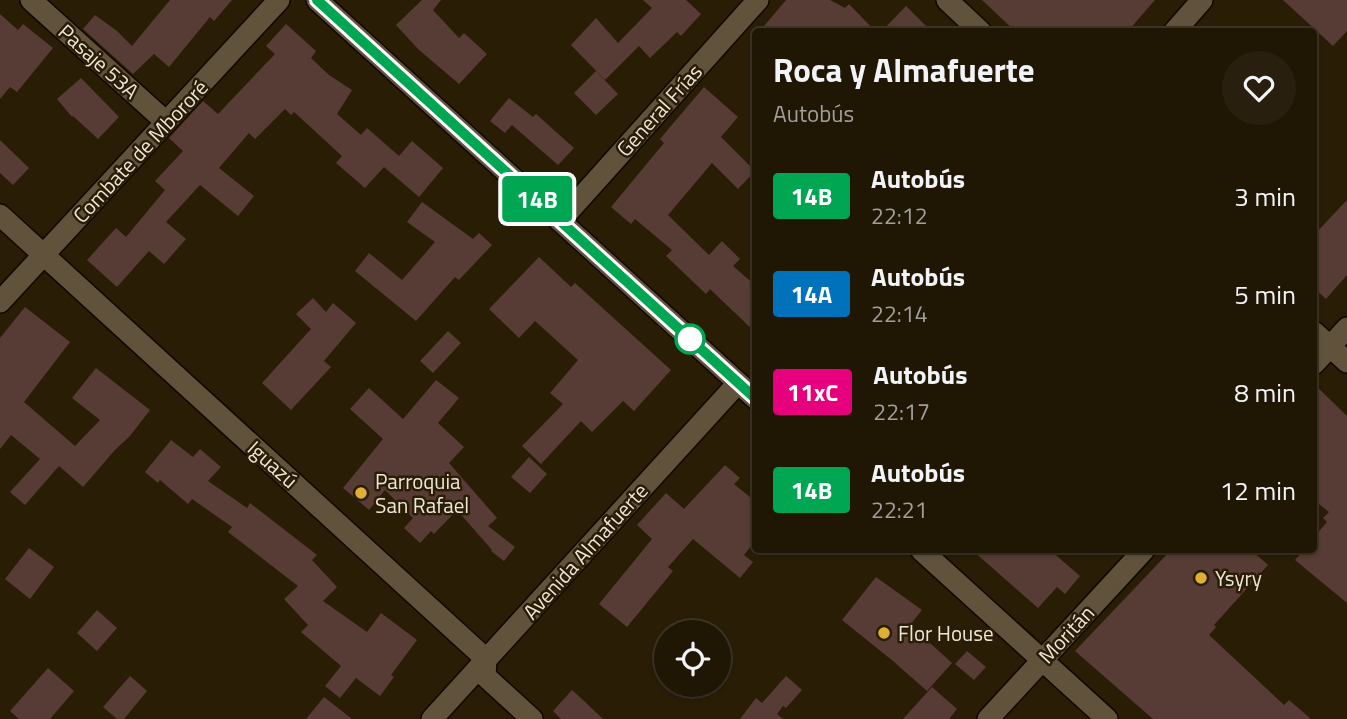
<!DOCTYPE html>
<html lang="es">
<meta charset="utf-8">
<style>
:root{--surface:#201604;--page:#281f0e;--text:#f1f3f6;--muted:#a29f9a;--line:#3d3526}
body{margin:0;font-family:"Titillium Web",sans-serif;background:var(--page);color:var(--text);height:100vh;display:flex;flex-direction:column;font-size:26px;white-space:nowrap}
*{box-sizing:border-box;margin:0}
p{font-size:23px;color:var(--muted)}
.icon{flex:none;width:38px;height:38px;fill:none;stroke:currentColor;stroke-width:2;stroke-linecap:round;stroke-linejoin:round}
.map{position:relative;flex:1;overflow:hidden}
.side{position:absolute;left:752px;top:28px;width:565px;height:525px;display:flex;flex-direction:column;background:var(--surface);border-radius:7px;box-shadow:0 2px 5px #0004,0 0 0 2px var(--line)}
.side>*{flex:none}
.badge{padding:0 14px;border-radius:5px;font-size:24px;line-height:46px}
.fabs{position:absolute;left:654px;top:620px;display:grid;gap:14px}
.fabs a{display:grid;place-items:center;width:77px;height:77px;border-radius:50%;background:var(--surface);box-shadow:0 2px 5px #0004,0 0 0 2px var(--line);font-size:35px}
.map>.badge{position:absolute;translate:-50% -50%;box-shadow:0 0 0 4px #fff}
.round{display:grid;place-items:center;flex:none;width:74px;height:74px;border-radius:37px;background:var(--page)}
.head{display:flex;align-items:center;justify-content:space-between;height:119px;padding:0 21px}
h1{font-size:33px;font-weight:700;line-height:52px}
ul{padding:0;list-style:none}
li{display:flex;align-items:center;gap:21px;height:98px;padding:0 21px}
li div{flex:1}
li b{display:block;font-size:26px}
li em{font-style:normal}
li .badge{min-width:77px;font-weight:700;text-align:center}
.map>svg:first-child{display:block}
</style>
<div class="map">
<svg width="1347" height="719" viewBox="0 0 1347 719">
<rect width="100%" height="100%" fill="#2a1d06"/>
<path fill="#573b35" d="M170,0H232L214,21L210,17L169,67L154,54L133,74L83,29L95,15L117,31L132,46Z
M422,0H441L433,10L459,38L464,33L487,54L459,84L418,49L396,25Z
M643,0H686L701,14L681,36L677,32L650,58L639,46L605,80L571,45L596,18L618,43L652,8Z
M786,0H830L845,8L849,4L876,32H759Z
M982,0H1155L1127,32H1016Z
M1283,0H1347V31L1333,46Z
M906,6L932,32H881Z
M0,14L18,30L23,24L53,48L17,92L10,87L0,99Z
M286,24L316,51L311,58L329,75L352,90L337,114L361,135L367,128L399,156L412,141L443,168L419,197L384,167L365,188L336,163L342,156L294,112L291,115L285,109L255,139L249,133L219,168L254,196L238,216L200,185L166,222L186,239L164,264L149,251L117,287L87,260L116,228L126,237L165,190L155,181L183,151L169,138L203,101L218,114L275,54L266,46Z
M596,71L618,94L596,115L574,93Z
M81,78L119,117L98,139L73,116L72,117L57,99Z
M704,87L738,117L721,137L755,171L738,189L712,163L668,215L709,255L722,241L740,259L733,266L756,286V333L710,289L706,294L666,256L672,250L635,219L631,224L611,207L664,143L660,139Z
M509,98L533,117L536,114L574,148L558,165L512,125L505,133L490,121Z
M0,140L29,168L13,185L0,173Z
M1347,200V275L1326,299L1314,288V235Z
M422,202L473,239L479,233L492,245L459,280L455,277L416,321L355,271L369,253L402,280L435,242L407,222Z
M539,257L571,287L575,283L671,370L634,411L623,401L592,432L581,421L541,464L522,446L563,404L550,393L578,360L535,321L519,338L489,309Z
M313,298L326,312L333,303L356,323L324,361L331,367L291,410L262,383L311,329L296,314Z
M25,307L70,342L24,402L75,446L100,420L72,398L96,368L150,410L130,436L115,450L83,487L59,466L25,505L10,492L40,459L11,435L0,449V338Z
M448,331L461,343L433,373L420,361Z
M436,380L459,398L438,423L464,447L449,463L497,518L488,526L515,547L504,561L491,551L492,550L457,510L434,534L431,531L420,543L404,528L413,518L385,490L369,510L343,488L383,439L350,409L369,388L403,419Z
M1314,384L1347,416V603L1295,560L1304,550H1314V537L1327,522L1323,518L1329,512L1314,500Z
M171,440L193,457L200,449L221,467L208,481L247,508L250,503L317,555L312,560L337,587L323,601L367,632L381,613L417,640L391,675L394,677L380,696L356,678L340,698L325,686L341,666L301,632L308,625L284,599L298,586L228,532L232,527L192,499L188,504L160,480L158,483L145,472Z
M529,457L547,474L530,493L511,477Z
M725,465L740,478L734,484L756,502V540L744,555L753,562L740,578L693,539L668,567L673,571L627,627L599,604L652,539L637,525L666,493L684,509Z
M29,548L54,567L30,599L5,579Z
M972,550H1050L1080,576L1065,594L1057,587L1038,608Z
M1171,550H1251L1268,565L1214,625L1216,627L1209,635L1284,705L1289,700L1311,719H1153L1075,651Z
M876,577L922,610L910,625L952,663L927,691L893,661L842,620Z
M97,610L117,628L97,651L77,633Z
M967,651L986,667L974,680L955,664Z
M48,668L74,691L50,719H19L10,711Z
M130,676L147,691L124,719H117L103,707Z
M786,676L802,690L786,708L783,706L777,714L783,719H740L756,698L762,703Z
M932,687L957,709L949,719H903Z
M572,690L583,700L603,719H561L553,711Z
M324,697L352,719H306Z"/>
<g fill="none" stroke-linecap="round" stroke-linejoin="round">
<defs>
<path id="street" d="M31,0L166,122
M947,0L981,32
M1174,32L1202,0
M0,215L486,659L485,676L532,719
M560,221L758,0
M0,302L279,0
M1314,332L1347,362
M1314,364L1347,328
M988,719L1144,550"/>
<path id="secondary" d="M317,0L756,399
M921,550L1107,719
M432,719L738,383"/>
</defs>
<use href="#street" stroke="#120700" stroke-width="24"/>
<use href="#secondary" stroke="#120700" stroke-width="24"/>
<use href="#street" stroke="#61533b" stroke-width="21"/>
<use href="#secondary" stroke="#61533b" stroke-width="21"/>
</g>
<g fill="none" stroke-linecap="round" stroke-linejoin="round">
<defs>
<path id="line" d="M317,0L756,399"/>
</defs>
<use href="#line" stroke="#fff" stroke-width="16"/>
<use href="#line" stroke="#00a651" stroke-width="10"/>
</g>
<circle fill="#fff" stroke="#00a651" stroke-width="3.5" cx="690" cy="339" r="14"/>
<g fill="#e1af34" stroke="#2a1d06" stroke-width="2.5">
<circle cx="361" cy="493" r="7"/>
<circle cx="1201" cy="578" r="7"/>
<circle cx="884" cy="633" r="7"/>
</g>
<g text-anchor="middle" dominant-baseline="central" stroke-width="5" stroke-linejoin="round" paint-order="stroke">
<g font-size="21" fill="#ede5d7" stroke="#2a1d06">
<text transform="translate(99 61) rotate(42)">Pasaje 53A</text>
<text transform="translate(659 110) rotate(-48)">General Frías</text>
<text transform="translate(140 151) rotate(-47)">Combate de Mbororé</text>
<text transform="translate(273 464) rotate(42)">Iguazú</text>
<text transform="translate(585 551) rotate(-48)">Avenida Almafuerte</text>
<text transform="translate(1066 634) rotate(-47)">Moritán</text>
</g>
<g font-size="21" fill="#ede5d7" stroke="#2a1d06" text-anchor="start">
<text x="375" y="481">Parroquia<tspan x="375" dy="24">San Rafael</tspan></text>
<text x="1215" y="578">Ysyry</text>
<text x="898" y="633">Flor House</text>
</g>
</g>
</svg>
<div class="fabs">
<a><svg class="icon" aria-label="locate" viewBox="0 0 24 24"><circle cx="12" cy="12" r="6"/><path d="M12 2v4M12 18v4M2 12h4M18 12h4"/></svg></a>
</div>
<b class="badge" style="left:537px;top:199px;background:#00a651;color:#fff">14B</b>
<section class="side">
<div class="head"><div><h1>Roca y Almafuerte</h1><p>Autobús</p></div><a class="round"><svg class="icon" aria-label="heart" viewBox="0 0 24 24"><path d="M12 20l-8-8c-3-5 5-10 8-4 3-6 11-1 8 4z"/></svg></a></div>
<ul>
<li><span class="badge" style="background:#00a651;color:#fff">14B</span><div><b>Autobús</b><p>22:12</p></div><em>3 min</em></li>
<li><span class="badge" style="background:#0072bc;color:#fff">14A</span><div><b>Autobús</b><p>22:14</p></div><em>5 min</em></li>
<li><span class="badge" style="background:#e6007e;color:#fff">11xC</span><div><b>Autobús</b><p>22:17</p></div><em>8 min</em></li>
<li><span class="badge" style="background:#00a651;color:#fff">14B</span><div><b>Autobús</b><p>22:21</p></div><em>12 min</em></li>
</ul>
</section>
</div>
